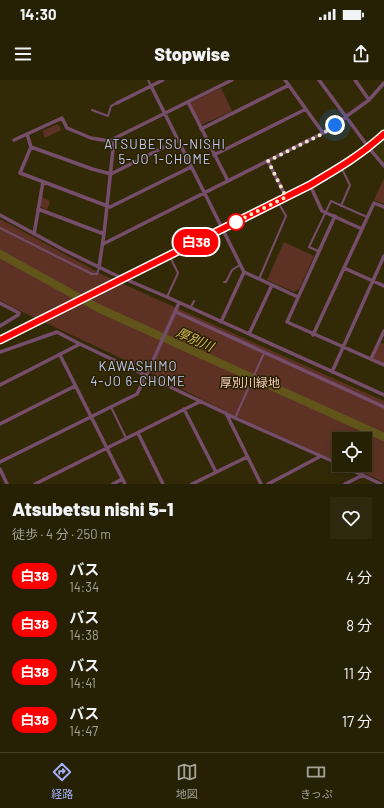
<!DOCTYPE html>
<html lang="ja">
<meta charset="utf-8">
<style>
:root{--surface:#262005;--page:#2e280f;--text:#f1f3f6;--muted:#a4a39a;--line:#423e27;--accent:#a6b1fc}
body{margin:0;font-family:Barlow,"Noto Sans JP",sans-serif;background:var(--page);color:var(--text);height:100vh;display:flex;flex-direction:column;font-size:15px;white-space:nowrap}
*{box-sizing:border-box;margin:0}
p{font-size:13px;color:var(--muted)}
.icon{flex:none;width:22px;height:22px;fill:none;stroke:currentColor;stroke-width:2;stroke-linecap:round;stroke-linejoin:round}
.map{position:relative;height:404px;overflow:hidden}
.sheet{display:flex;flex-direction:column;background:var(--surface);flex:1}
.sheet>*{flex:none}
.badge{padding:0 8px;border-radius:13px;font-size:14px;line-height:26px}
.buttons{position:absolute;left:332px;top:352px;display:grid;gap:8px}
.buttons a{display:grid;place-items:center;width:40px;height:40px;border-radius:0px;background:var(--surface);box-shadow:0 2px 10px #0003,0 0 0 1px var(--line);font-size:20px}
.you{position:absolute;width:20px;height:20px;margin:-10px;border:3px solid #fff;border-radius:50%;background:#1a73e8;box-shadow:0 0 0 6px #1a73e833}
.map>.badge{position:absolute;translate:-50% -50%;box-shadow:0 0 0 2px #fff}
.round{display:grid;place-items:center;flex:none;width:42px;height:42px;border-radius:0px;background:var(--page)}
.summary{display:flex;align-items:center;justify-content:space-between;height:68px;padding:0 12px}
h1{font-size:19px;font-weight:800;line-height:30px}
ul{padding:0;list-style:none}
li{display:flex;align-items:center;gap:12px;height:48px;padding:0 12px}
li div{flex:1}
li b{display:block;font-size:15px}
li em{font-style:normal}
li .badge{min-width:44px;font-weight:700;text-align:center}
.status{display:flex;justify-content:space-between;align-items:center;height:28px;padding:0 20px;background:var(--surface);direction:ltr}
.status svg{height:11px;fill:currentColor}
header{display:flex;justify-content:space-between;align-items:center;height:52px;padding:0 12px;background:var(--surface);font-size:18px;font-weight:800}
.menu{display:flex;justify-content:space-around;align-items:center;height:56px;border-top:1px solid var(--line);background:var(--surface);font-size:11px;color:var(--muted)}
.menu a{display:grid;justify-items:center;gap:2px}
.menu .selected{color:var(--accent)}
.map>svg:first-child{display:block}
</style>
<div class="status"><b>14:30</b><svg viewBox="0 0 49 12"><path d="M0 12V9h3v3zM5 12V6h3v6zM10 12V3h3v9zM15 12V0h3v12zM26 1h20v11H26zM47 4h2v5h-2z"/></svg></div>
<header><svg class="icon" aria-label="menu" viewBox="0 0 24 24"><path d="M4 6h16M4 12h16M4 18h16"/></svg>Stopwise<svg class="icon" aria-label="share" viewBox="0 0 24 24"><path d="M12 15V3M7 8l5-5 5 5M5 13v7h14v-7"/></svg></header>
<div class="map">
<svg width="384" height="404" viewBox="0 0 384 404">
<rect width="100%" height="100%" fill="#322a07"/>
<path fill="#3a3209" d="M384,54V86L369,68Z"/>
<path fill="#5d3225" d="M221,8L232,31L201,45L190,23Z
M58,44L61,50L45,58L42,51Z
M384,98V124L374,120Z
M42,117L50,121L47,130L40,126Z
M0,139L103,195L384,321V402L346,385H365V359H339V382L231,334L127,281L12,227L0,220Z
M284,162L314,176L299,209L294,212L267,200Z
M382,263L384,264V284L374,280L373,277L380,264Z"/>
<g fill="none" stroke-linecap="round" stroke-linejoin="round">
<path stroke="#61551a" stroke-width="8" d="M0,174L98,228L384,357"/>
<path stroke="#774d6c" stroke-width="2" d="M148,0L151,6
M92,30L108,36L111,26L117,23
M341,87L350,105L341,126
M0,148L92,194H97L99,188
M318,171L309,167L331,121L367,137
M259,199L286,136L278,122
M224,202H226L232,190L240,185
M167,217L178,193L170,177
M191,227L194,221
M111,327L126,358
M235,338L264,273"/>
<path stroke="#774d6c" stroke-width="3.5" d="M285,0L323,53
M319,0L369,68L384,86
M355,0L369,20
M151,6L244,192L298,217
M188,22L228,101
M117,23L163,0
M201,49L289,5
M27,54L31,67
M14,60L62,38L67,48L91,58L109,61L232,0
M178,60L111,94L92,89L31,67L20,93L110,127L191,87
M214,75L306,29
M268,81L286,117
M310,105L322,131L362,149
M38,129L104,154
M0,135L64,170L111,193L167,217L384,315
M335,136L287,242L384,285
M34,154L43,102
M103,164L323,53L369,20L384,3
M99,187L104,154L114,60
M344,188L384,206
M0,223L19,233L18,235L0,246
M176,232L384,327
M221,242L244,192
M249,254L272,205
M313,255L374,123L384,127
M0,272L57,252L80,264L225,333L235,338L339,384
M60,275L125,404
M371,279L384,251
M332,292L384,176
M0,305L80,264
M184,329L216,392
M226,333L261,404
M0,344L75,306
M138,353L163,404
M0,382L137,314L146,296L179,223
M341,385L381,404
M0,389L7,404
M35,404L201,321
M113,404L122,399
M192,404L247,377
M268,404L321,376
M345,404L363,395"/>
<path stroke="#c26cad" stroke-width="5.5" d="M0,260L310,105C337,89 361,75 384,54"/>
</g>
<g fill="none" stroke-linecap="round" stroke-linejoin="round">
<defs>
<path id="line" d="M0,260L310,105C337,89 360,76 384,54"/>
</defs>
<use href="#line" stroke="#fff" stroke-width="9"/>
<use href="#line" stroke="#f00" stroke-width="6"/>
<path stroke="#efe8c8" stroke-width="4" stroke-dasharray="0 7.2" d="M236,142L234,143L286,117L268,81L324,53L335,45"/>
</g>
<circle fill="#fff" stroke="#f00" stroke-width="2" cx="236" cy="142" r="8"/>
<g text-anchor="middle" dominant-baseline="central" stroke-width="3" stroke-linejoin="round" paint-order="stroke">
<g font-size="12" fill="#f8cdc1" stroke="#282000">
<text x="250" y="302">厚別川緑地</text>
</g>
<g font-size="13" letter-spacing="1" fill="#c2caf4" stroke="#282000">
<text x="165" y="64">ATSUBETSU-NISHI<tspan x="165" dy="15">5-JO 1-CHOME</tspan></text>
<text x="138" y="286">KAWASHIMO<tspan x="138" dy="15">4-JO 6-CHOME</tspan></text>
</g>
<g font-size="13" font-style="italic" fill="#d8c056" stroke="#282000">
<text transform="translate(195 259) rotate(24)">厚別川</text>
</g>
</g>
</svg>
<div class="buttons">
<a><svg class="icon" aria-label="locate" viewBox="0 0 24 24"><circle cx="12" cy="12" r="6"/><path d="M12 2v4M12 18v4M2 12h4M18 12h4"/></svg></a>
</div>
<div class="you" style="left:335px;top:45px"></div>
<b class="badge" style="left:196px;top:162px;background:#f00;color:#fff">白38</b>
</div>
<section class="sheet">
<div class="summary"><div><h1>Atsubetsu nishi 5-1</h1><p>徒歩 · 4 分 · 250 m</p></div><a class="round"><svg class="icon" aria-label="heart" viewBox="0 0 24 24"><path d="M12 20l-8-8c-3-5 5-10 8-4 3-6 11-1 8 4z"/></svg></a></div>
<ul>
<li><span class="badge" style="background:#f00;color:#fff">白38</span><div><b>バス</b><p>14:34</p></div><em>4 分</em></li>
<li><span class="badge" style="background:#f00;color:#fff">白38</span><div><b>バス</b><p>14:38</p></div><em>8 分</em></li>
<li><span class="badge" style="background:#f00;color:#fff">白38</span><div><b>バス</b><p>14:41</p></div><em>11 分</em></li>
<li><span class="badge" style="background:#f00;color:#fff">白38</span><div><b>バス</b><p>14:47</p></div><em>17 分</em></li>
</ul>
</section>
<nav class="menu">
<a class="selected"><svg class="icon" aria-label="directions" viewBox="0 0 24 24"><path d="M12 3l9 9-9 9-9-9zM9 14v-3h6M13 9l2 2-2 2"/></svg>経路</a>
<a><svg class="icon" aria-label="map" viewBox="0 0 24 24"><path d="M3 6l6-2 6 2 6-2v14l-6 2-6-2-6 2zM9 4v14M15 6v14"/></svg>地図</a>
<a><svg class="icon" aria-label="tickets" viewBox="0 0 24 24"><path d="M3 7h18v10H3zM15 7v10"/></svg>きっぷ</a>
</nav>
